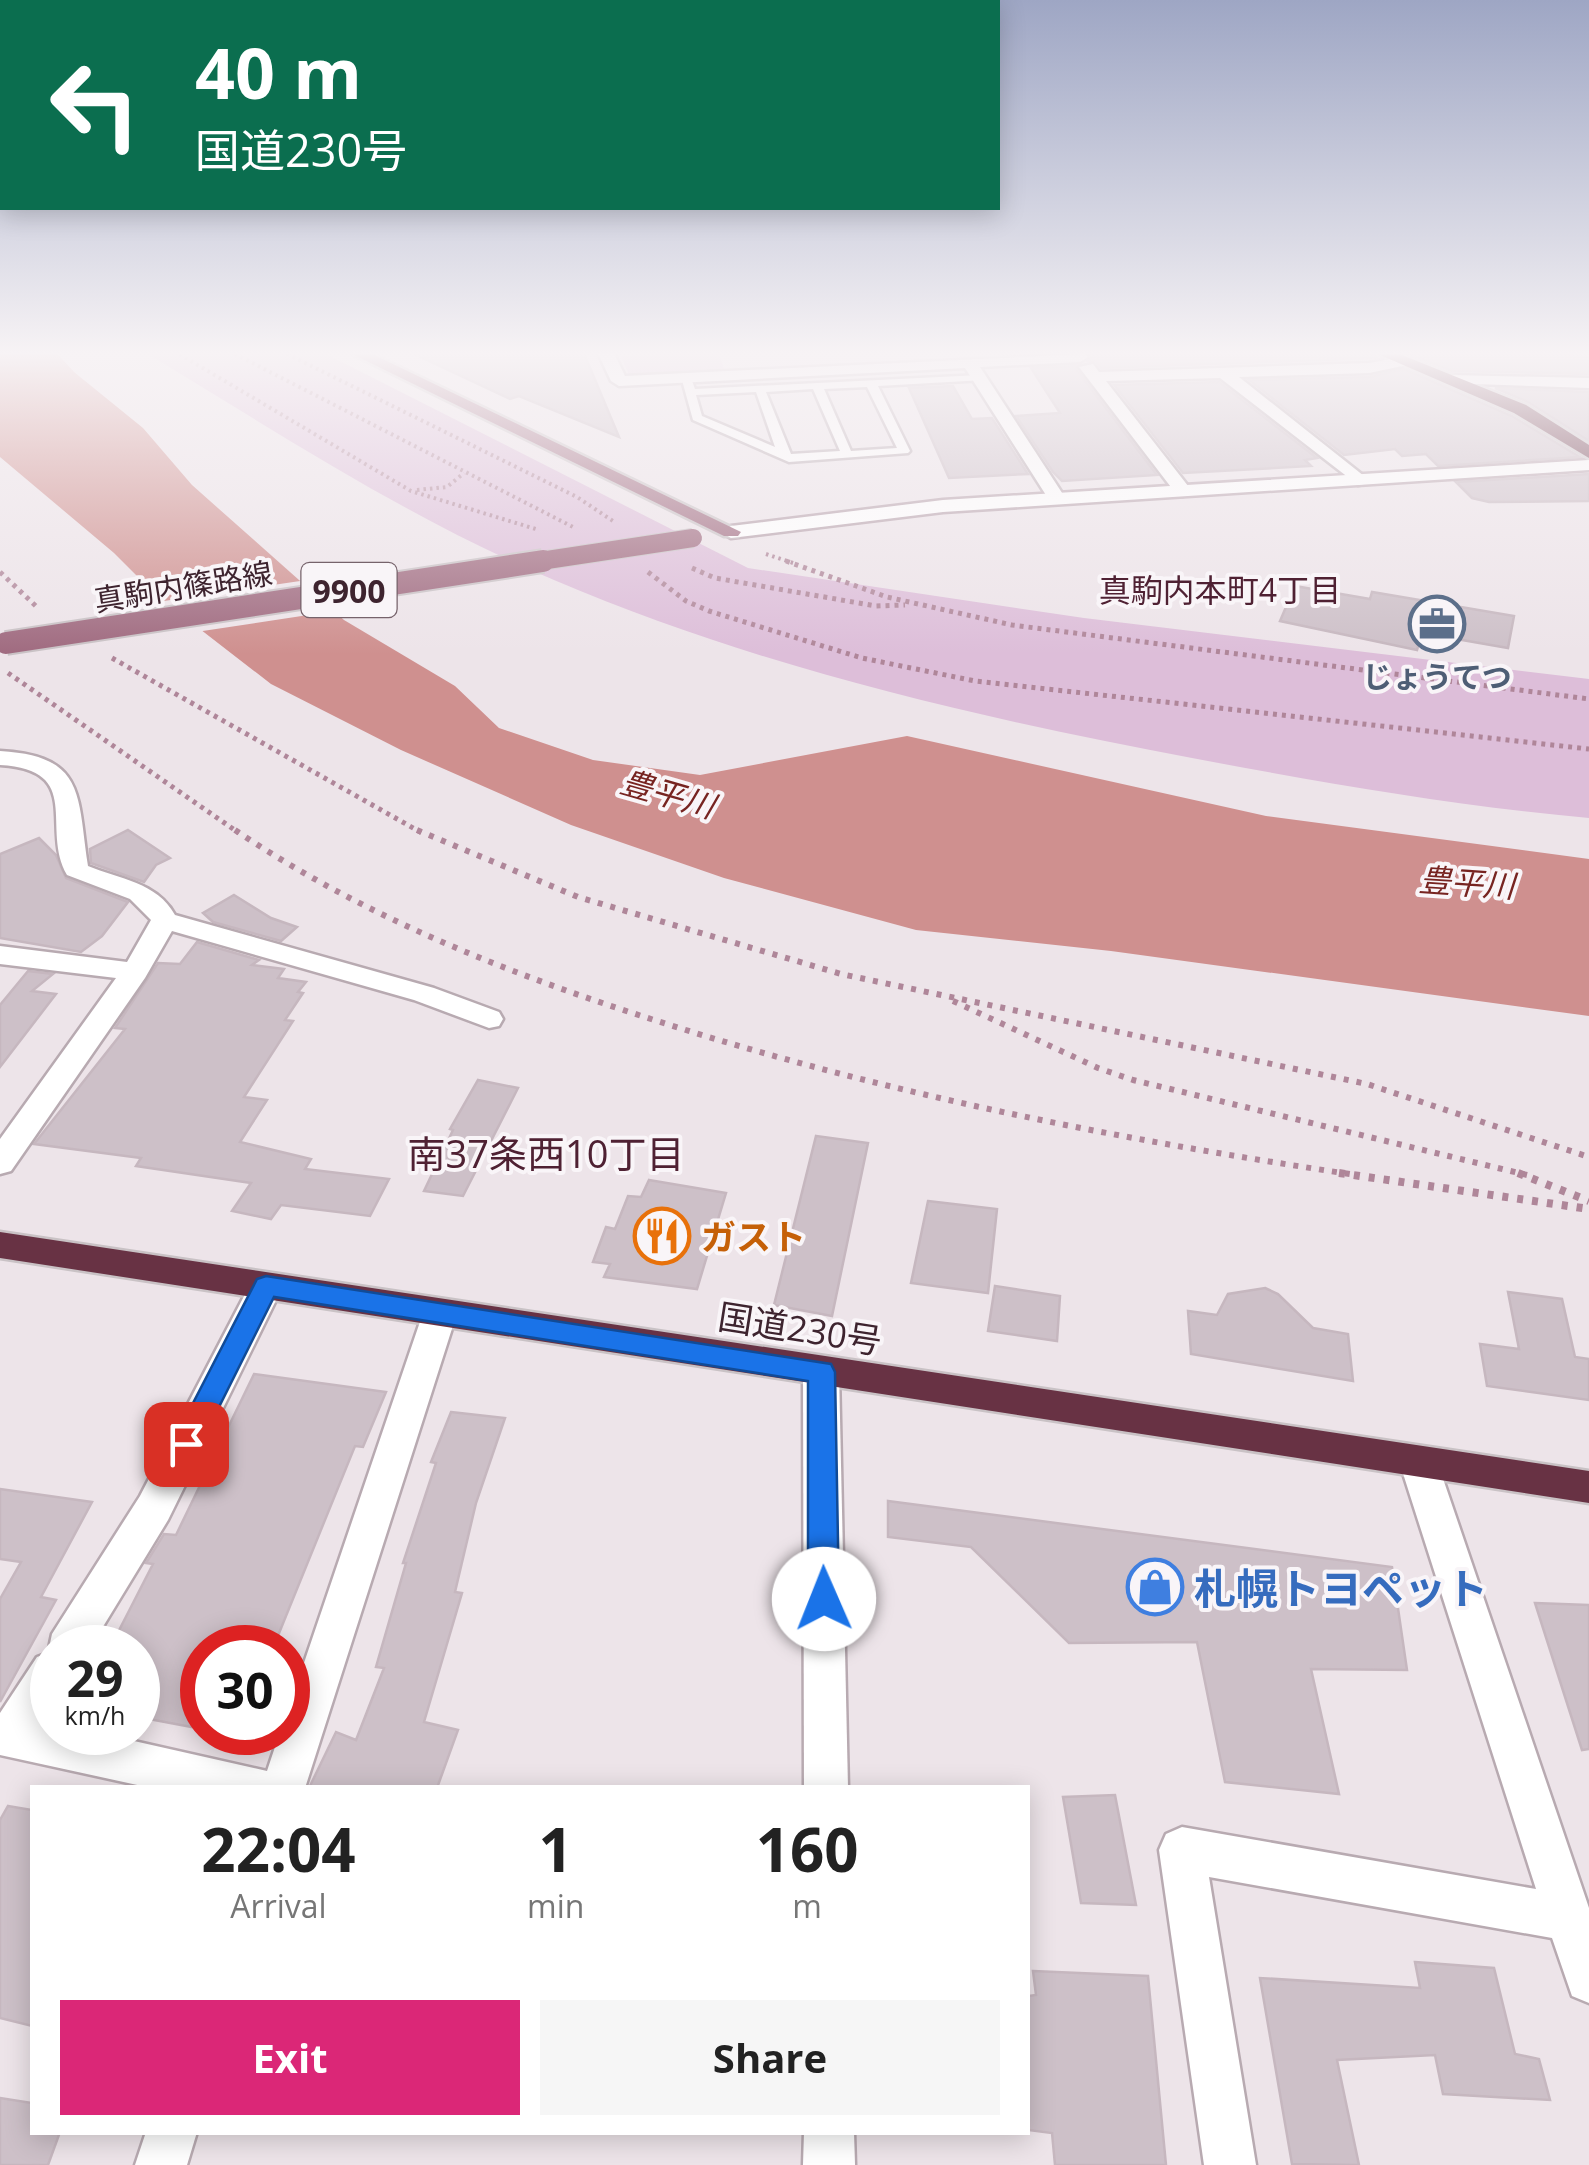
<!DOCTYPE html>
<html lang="en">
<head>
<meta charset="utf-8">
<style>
  :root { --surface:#fff; --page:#f6f6f6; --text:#222; --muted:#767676; --accent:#db2777 }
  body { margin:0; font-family:"Open Sans","Noto Sans JP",sans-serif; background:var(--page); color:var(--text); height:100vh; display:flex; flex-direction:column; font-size:38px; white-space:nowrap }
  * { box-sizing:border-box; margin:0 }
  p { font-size:32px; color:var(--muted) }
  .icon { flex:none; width:55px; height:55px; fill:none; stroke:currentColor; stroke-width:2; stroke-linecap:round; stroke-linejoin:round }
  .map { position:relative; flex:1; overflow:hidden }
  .panel { position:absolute; left:30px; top:1785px; width:1000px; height:350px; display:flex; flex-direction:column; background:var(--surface); border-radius:0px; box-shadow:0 5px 25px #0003 }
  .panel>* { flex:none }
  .hud { position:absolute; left:0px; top:0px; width:1000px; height:210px; box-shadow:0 5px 25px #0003; background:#0b6e4f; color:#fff; overflow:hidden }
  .speed { position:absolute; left:30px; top:1625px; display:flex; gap:20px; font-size:50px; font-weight:700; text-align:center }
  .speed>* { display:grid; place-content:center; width:130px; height:130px; border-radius:50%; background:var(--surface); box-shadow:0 5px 25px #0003; line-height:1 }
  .speed small { font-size:25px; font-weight:400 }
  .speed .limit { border:15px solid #d22; background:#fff; color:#111 }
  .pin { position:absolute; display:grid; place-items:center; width:85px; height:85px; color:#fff; margin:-42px; border-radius:20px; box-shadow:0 5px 15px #0006 }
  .me { position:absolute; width:110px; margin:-55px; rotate:359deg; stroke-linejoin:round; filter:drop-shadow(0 0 8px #0008) }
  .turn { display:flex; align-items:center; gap:35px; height:210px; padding:0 30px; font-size:45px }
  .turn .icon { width:130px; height:130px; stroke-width:2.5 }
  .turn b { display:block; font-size:70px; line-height:85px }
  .eta { display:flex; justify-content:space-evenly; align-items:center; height:170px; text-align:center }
  .eta b { font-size:60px; font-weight:700; line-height:70px }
  .action { display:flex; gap:20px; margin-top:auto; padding:20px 30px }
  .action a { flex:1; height:115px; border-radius:0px; background:var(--accent); color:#fff; font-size:40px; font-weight:700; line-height:115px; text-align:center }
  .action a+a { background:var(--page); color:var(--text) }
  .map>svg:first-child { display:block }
</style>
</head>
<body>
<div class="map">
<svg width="1589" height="2165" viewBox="0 0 1589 2165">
  <rect width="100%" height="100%" fill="#ede4e9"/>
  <g fill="#ddbed9">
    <path d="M143,351h177l428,217 336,50 505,61v139c-133,-12 -265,-35 -397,-60 -218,-41 -434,-91 -638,-178 -145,-61 -277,-148 -411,-229z"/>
    <polygon points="718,351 724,369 717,371 629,375 621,356"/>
  </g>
  <polygon fill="#cf908f" points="0,351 55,351 74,372 143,428 192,485 344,620 455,686 499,728 593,760 700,775 907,736 1266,816 1589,859 1589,1016 1111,951 916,930 724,878 571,825 401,750 271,684 156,595 114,553 0,457"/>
  <polygon fill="#ede4e9" points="307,580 341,610 196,632 157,602"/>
  <g fill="#cdc0c8" stroke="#c6b7bf" stroke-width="2.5">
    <polygon points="408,351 583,351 619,437 519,396 510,399"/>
    <polygon points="1086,351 1368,351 1377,358 1101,368 1096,362 1088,361 1092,357"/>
    <polygon points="1401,351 1566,351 1567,355 1589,357 1589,374 1452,371"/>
    <polygon points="1076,366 1076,369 1157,475 1062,481 1053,472 1016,416 1060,413 1031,368"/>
    <polygon points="1404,369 1512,416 1580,457 1438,466 1426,454 1402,456 1395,449 1344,455 1249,380 1369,377"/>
    <polygon points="1219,382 1317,458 1305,460 1311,466 1183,473 1114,385"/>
    <polygon points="953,386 972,419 992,418 1028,474 949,478 909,388"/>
    <polygon points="1495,388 1589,392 1589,441 1528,402"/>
    <polygon points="1589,474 1589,501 1489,502 1472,498 1456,482"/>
    <polygon points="1295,586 1370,599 1372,592 1514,616 1508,648 1422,633 1417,650 1280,621"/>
    <polygon points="128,830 170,858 156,865 144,882 91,863 90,849"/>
    <polygon points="39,838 56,855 66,878 128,902 102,936 81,952 0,938 0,854"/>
    <polygon points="234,895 271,918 297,927 281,941 213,922 203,913"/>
    <polygon points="197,942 259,960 252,965 284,969 278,978 306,982 298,992 303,993 285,1020 293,1021 244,1097 267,1100 240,1142 311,1159 305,1169 389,1179 370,1216 281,1205 271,1219 232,1211 251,1183 136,1166 141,1158 34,1144 125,1029 115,1028 158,963 180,964"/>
    <polygon points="28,971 53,974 32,991 56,994 0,1067 0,1005"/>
    <polygon points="478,1080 518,1088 463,1196 424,1191 453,1130 450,1129"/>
    <polygon points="816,1136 868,1143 832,1316 774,1305"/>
    <polygon points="649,1180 726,1193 697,1289 604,1277 610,1264 593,1262 606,1227 615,1229 628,1196 641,1197"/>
    <polygon points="928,1201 997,1209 988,1293 911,1283"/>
    <polygon points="995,1286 1060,1296 1057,1341 988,1331"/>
    <polygon points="1265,1288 1278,1294 1313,1328 1348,1334 1353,1381 1191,1354 1188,1311 1217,1315 1228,1294"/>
    <polygon points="1508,1292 1562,1299 1575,1357 1589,1359 1589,1400 1487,1386 1480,1344 1519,1349"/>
    <polygon points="254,1374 386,1392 363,1447 355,1446 273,1648 202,1648 202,1729 138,1717 138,1648 110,1648 153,1564 146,1563 164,1534 176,1535"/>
    <polygon points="451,1412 505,1418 476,1503 455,1592 462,1593 424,1722 458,1730 437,1788 309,1788 336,1732 356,1740 384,1668 376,1667 406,1563 403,1563 436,1463 431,1462"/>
    <polygon points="0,1489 92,1502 41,1597 56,1600 0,1702 0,1599 21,1562 0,1559"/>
    <polygon points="888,1501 1392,1567 1407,1670 1311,1669 1339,1794 1225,1782 1197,1642 1069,1643 971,1547 888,1537"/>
    <polygon points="1535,1603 1589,1605 1589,1749 1582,1750"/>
    <polygon points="1115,1795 1136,1905 1081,1903 1063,1797"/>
    <polygon points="8,1806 32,1810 32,2026 0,2018 0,1820"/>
    <polygon points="1415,1962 1494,1968 1515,2054 1539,2059 1550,2100 1443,2094 1435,2055 1337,2060 1359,2165 1292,2164 1260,1978 1420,1988"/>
    <polygon points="1033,1971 1148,1976 1166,2165 1055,2165 1052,2133 1028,2130 1028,1996 1036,1995"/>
    <polygon points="0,2098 32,2103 32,2132 60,2132 48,2165 0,2165"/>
  </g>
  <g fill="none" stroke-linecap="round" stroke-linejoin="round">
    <g stroke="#b8aab1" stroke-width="5">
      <path id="lane" d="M980,375l5,3 -1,2 -106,6 32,65 -2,2 -119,9 -96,-42 -11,-40 9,-2 4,11zM867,387l30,61 -46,3 -27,-62zM813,389l27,62 -49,3 -25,-62zM756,392l19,55 -73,-31 -6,-21z"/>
    </g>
    <g stroke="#b8aab1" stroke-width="5">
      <g id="street">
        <polygon points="597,351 613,351 625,376 1085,354 1088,357 1080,362 980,367 1066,499 1063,503 1051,503 965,368 619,386 611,381"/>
        <polygon points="1406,356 1414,361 1412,364 1369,373 1239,377 1364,476 1364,484 1358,485 1220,378 1106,381 1192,491 1183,496 1177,495 1079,367 1093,364 1099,372 1369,363"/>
        <polygon points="1451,375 1589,378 1589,388 1445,383 1445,377"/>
        <path d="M0,751c86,5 77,44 88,115 31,13 69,16 87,49l259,73 65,24 4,7 -4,7 -10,2 -75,-28 -242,-69 -27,47 -134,193 -11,3v-35l116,-161 -116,-14v-18l127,16 24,-42 -21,-21 -63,-24c-27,-47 18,-105 -67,-110z"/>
        <polygon points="266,1273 278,1277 283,1286 168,1520 90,1648 52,1648 52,1709 44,1722 52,1724 52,1732 94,1732 267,1771 280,1732 288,1732 288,1710 423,1313 428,1303 440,1299 452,1303 457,1313 305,1788 151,1788 0,1755 0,1713 37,1657 48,1653 52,1634 140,1496 254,1277"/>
        <polygon points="821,1357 834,1362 839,1372 848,1788 804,1788 803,1372 808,1362"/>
        <polygon points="1419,1448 1432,1453 1438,1464 1589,1908 1589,2003 1572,1996 1552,1938 1209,1877 1256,2165 1204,2165 1159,1850 1166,1834 1182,1827 1536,1889 1400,1464 1406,1453"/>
        <polygon points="146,2132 197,2132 187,2165 135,2165"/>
        <polygon points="804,2132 854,2132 855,2165 803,2165"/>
      </g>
    </g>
    <g stroke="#b8a3ad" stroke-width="5">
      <polygon id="secondary" points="1589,460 1589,470 943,512 731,538 721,532 731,526 943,500"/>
    </g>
    <g stroke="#c9c2c5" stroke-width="5">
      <polygon id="primary" points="346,351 366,351 741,532 738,536 724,536"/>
    </g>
    <g stroke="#c9c2c5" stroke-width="5">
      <g id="highway">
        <polygon points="1371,351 1392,351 1526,405 1589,445 1589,458 1514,413"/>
        <polygon points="0,1232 1589,1471 1589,1503 0,1258"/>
      </g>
    </g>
    <g stroke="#af8699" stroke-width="4" stroke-dasharray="2.5 4" stroke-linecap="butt">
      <polyline points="174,351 411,491 539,530"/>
      <polyline points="229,351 575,528"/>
      <polyline points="281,351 577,497 613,521"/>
      <polyline points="417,490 447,487 464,473"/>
      <polyline points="766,554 793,563"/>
    </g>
    <g stroke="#af8699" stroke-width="5" stroke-dasharray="4 5" stroke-linecap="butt">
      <polyline points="786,561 887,597 1012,625 1589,699"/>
      <polyline points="692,568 715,578 876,606 905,605"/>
      <polyline points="0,572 39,609"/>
      <polyline points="648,572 686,601 709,611 862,658 975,681 1589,749"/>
      <polyline points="112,658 422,833"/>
      <polyline points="8,673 239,833"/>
    </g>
    <g stroke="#af8699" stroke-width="6" stroke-dasharray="5 8" stroke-linecap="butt">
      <path d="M235,830c129,87 272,143 419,190 231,74 462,119 702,155"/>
      <polyline points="417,830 578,897 841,974 1367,1084 1589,1157"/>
      <polyline points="953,1001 1098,1068 1133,1080 1527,1175"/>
    </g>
    <g stroke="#af8699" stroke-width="8" stroke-dasharray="6 9" stroke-linecap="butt">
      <polyline points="1339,1173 1589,1209"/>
      <polyline points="1518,1173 1589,1201"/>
    </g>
    <use href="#lane" fill="#fff" fill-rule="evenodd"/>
    <use href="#street" fill="#fff" fill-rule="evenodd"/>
    <use href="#secondary" fill="#fff" fill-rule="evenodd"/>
    <use href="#primary" fill="#a06b80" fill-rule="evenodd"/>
    <use href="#highway" fill="#683244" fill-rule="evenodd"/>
    <g stroke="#c9c2c5" stroke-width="20" stroke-linecap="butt">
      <polyline id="primary-bridge-far1" points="527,563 693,538"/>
    </g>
    <g stroke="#c9c2c5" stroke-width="26" stroke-linecap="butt">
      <polyline id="primary-bridge" points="6,643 543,561"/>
    </g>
    <use href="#primary-bridge-far1" stroke="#a06b80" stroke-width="18"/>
    <use href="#primary-bridge" stroke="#a06b80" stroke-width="22"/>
  </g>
  <linearGradient id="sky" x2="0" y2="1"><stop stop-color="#9ea6c4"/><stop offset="0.54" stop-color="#f7f3f5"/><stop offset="1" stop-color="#f7f3f5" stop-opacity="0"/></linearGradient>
  <rect width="1589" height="654" fill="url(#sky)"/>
  <polygon fill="#1a73e8" stroke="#114b97" stroke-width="2.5" points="266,1276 831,1364 835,1372 839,1599 834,1609 824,1613 813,1609 808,1599 808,1381 274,1297 196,1453 186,1456 176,1453 172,1444 176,1436 257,1279"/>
  <defs>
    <g id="office-ring" transform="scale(2.875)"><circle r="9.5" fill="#f9f5f8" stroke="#5c6f8a" stroke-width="1.5"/><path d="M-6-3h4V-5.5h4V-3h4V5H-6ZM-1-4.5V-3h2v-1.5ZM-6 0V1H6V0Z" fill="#5c6f8a"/></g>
    <g id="restaurant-ring" transform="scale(2.875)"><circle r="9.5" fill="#f9f5f8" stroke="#e8710a" stroke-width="1.5"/><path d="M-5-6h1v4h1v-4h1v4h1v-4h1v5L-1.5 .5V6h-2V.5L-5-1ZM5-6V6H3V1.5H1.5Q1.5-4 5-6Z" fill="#e8710a"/></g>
    <g id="shop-ring" transform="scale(2.875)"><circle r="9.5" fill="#f9f5f8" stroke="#3f7fe0" stroke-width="1.5"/><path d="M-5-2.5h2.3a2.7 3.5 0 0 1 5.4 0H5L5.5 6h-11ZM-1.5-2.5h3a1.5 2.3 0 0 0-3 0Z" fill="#3f7fe0"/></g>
  </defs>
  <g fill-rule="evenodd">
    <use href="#office-ring" x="1437" y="624"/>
    <use href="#restaurant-ring" x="662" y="1236"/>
    <use href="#shop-ring" x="1155" y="1587"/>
  </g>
  <g text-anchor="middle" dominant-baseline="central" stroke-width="8" stroke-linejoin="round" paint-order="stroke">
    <g font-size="30" fill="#3e242f" stroke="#f9f5f8">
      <text transform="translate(183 586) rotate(-9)">真駒内篠路線</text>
    </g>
    <g font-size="30" font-weight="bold" fill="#4e5e75" stroke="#f9f5f8">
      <text x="1437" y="676">じょうてつ</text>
    </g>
    <g font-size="32" fill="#4f2133" stroke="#f9f5f8">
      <text x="1220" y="589">真駒内本町4丁目</text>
    </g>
    <rect fill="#f9f5f8" stroke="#76636b" stroke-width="2.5" x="301.5" y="563" width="95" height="54" rx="8"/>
    <g font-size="32" font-weight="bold" fill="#3e242f">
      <text x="349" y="590">9900</text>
    </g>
    <g font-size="32" font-style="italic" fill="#772421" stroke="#f9f5f8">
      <text transform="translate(668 793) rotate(16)">豊平川</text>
      <text transform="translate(1467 882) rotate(4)">豊平川</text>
    </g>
    <g font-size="35" font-weight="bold" fill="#c56008" stroke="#f9f5f8" text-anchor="start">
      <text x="701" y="1236">ガスト</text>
    </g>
    <g font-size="35" fill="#3e242f" stroke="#f9f5f8">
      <text transform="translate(800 1328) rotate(9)">国道230号</text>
    </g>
    <g font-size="38" fill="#4f2133" stroke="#f9f5f8">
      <text x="546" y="1153">南37条西10丁目</text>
    </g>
    <g font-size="42" font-weight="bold" fill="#366cbe" stroke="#f9f5f8" text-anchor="start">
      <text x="1194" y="1587">札幌トヨペット</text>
    </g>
  </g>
</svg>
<div class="speed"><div>29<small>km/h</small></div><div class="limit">30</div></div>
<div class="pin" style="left:186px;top:1444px;background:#d93025"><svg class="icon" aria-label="arrive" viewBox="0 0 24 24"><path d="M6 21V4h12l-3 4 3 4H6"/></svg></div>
<svg class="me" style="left:824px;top:1599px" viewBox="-20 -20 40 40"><circle r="19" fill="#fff"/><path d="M0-13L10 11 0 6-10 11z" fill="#1a73e8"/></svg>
<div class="hud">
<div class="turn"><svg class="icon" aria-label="left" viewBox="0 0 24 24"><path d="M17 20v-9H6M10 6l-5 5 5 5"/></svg><div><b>40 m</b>国道230号</div></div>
</div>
<section class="panel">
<div class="eta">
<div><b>22:04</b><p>Arrival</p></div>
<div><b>1</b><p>min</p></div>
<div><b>160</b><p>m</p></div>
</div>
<div class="action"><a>Exit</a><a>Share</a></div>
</section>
</div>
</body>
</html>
